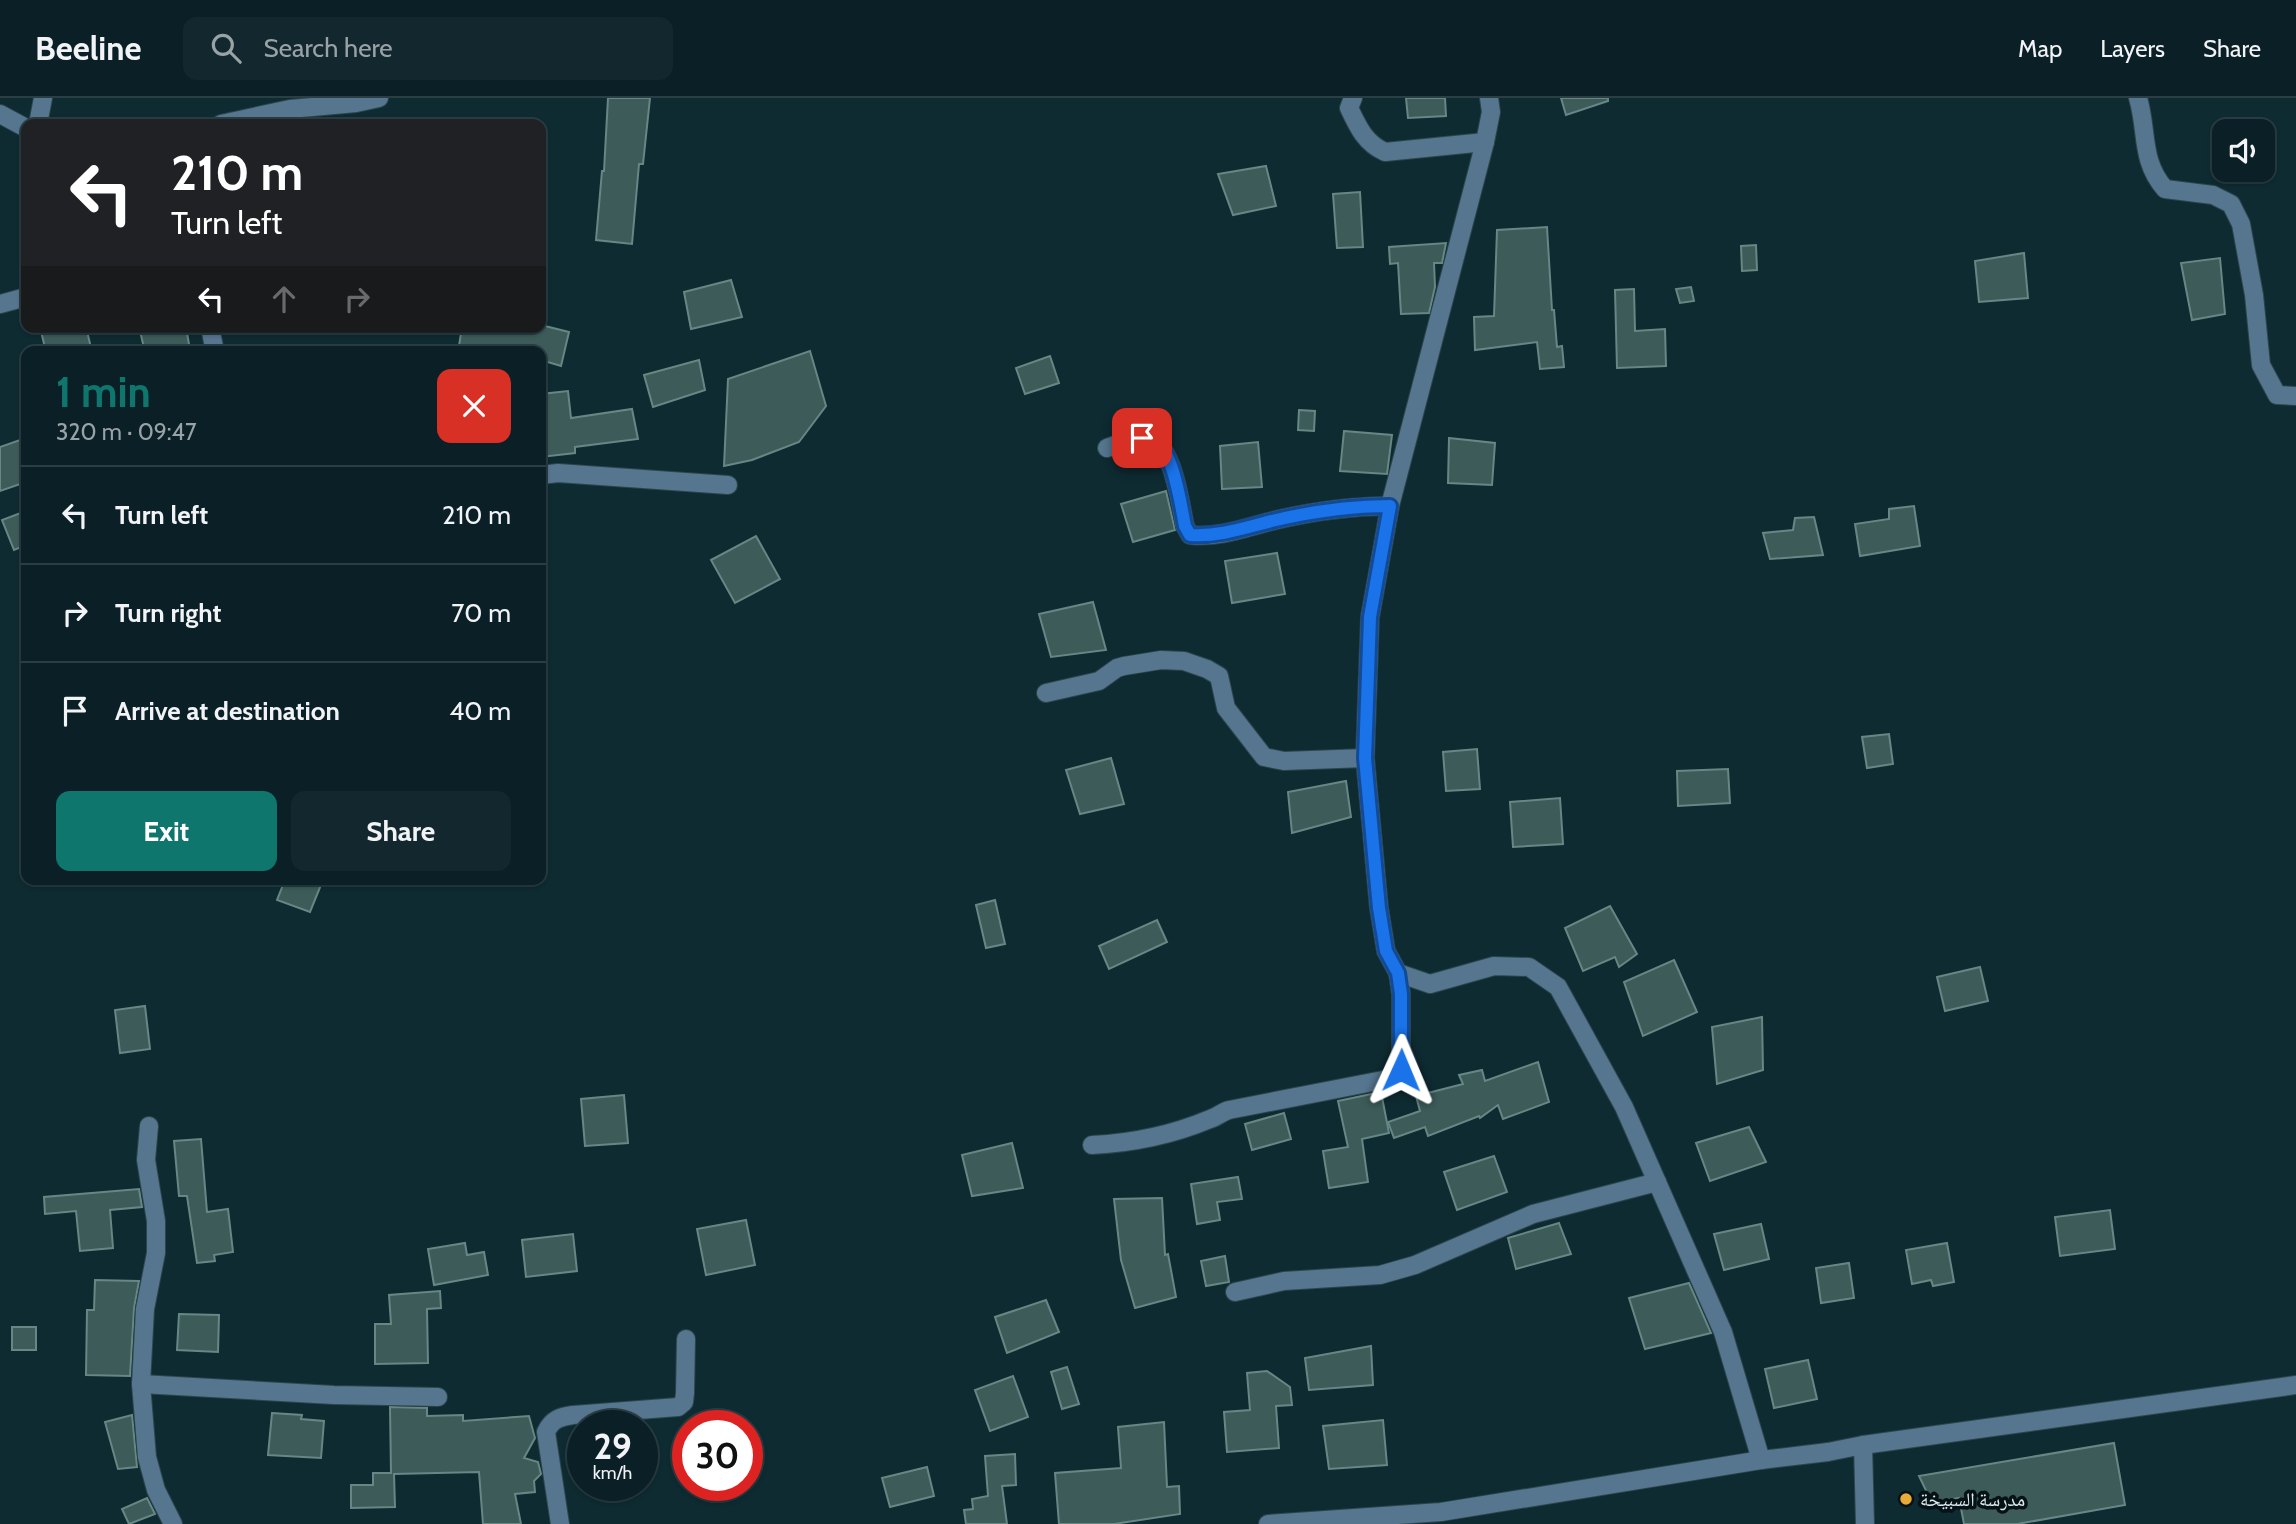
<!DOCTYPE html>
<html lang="en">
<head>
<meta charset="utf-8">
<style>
  :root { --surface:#0a2026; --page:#13282e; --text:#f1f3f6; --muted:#99a3a7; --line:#2a3e43; --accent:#0f766e }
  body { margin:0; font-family:Cabin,"Noto Naskh Arabic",sans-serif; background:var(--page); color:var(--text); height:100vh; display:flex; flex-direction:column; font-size:26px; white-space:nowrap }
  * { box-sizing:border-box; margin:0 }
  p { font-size:23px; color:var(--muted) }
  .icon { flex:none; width:38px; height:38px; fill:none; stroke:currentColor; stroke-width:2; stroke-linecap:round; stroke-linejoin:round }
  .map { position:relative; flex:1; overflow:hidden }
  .side { position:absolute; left:21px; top:248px; width:525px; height:539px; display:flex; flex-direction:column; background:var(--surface); border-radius:14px; box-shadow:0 2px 5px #0004,0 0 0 2px var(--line) }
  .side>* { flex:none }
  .guide { position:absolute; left:21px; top:21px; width:525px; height:214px; border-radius:14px; box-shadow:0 2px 5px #0004,0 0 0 2px var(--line); background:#202124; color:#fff; overflow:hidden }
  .buttons { position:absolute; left:2212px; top:21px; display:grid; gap:14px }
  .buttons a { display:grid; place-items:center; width:63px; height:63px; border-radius:14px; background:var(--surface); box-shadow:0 2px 5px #0004,0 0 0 2px var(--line); font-size:35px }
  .speed { position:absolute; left:567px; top:1312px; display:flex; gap:14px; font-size:35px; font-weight:700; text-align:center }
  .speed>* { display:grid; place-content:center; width:91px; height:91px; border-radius:50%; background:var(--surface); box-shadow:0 2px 5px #0004,0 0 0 2px var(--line); line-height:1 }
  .speed small { font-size:18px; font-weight:400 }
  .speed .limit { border:10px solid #d22; background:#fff; color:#111 }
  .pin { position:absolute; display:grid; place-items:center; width:60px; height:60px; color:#fff; margin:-30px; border-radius:14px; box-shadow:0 4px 10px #0006 }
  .me { position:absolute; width:77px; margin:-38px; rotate:1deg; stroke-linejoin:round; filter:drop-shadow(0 0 5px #0008) }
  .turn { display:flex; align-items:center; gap:24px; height:147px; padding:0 35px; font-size:32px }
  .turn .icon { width:91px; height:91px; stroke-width:2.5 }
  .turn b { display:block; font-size:49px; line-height:60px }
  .lanes { display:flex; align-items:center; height:66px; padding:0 35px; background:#0003; justify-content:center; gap:35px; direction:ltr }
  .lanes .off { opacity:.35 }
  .round { display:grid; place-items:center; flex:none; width:74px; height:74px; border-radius:14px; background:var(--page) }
  .summary { display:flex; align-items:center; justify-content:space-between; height:119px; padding:0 35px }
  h1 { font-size:42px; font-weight:800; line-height:52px; color:var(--accent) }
  .primary-button { display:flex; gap:14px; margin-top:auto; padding:14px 35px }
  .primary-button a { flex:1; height:80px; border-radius:14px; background:var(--accent); color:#fff; font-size:28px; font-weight:800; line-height:80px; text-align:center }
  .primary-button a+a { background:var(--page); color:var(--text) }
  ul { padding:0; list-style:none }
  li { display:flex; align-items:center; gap:21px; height:98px; padding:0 35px; border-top:2px solid var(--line) }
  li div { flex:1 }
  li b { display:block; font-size:26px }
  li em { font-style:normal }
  header { display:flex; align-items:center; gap:42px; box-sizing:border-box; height:98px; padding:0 35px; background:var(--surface); border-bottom:2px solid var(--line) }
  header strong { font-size:33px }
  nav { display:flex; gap:38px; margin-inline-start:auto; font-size:24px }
  .search { width:490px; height:63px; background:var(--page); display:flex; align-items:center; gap:18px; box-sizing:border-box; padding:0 24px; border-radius:14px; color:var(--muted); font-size:26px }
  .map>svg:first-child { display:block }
</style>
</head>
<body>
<header>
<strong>Beeline</strong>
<div class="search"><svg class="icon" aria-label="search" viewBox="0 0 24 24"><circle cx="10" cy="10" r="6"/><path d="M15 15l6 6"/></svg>Search here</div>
<nav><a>Map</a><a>Layers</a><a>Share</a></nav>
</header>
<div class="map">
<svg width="2296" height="1426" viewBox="0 0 2296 1426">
  <rect width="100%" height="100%" fill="#0e2b32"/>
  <g fill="#3c5b59" stroke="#668784" stroke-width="2">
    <polygon points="608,0 650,0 643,66 639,66 632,146 596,142 602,73 604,73"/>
    <polygon points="1406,0 1445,0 1446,18 1408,20"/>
    <polygon points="1561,0 1608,0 1608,3 1566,17"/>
    <polygon points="1266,68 1276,108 1233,117 1218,76"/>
    <polygon points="1360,94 1363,149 1337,150 1333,96"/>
    <polygon points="1547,129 1552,212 1554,212 1557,249 1562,248 1564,269 1540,271 1537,244 1475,252 1474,219 1494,218 1497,132"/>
    <polygon points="1446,145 1442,165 1434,165 1435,189 1429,215 1401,216 1398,165 1390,166 1389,149"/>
    <polygon points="1756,147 1757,172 1742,173 1741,148"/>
    <polygon points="2024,155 2028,200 1979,204 1975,163"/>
    <polygon points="2220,160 2225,216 2192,222 2181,165"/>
    <polygon points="731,182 742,219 691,231 684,194"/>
    <polygon points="1691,189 1694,203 1680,205 1676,191"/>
    <polygon points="1634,191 1635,233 1665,231 1666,268 1617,270 1615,192"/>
    <polygon points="541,227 569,234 561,268 541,262 541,254 458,254 462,229 541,229"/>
    <polygon points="40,229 86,229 92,254 46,254"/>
    <polygon points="139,229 186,229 190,252 145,254"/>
    <polygon points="810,253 826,308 799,344 752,362 724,368 728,281"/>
    <polygon points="1050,258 1059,285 1025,296 1016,270"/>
    <polygon points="699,262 705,292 653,309 644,277"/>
    <polygon points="568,293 571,320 632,311 638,341 575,349 575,355 541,359 541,296"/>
    <polygon points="1299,312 1315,313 1314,333 1298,332"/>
    <polygon points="1344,333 1392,337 1387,376 1340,373"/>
    <polygon points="1449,340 1495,345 1492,387 1448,385"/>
    <polygon points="20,342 26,362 26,384 0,393 0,349"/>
    <polygon points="1258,344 1262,389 1222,391 1220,348"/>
    <polygon points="1166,393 1175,432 1133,444 1121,406"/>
    <polygon points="1914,408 1920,448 1860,458 1855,426 1889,421 1889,411"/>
    <polygon points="26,413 26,447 14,452 2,422"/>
    <polygon points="1814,419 1823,457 1770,461 1763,435 1793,432 1795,420"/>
    <polygon points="756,438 780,481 735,505 711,462"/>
    <polygon points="1277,455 1285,496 1232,505 1225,463"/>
    <polygon points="1093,504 1106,552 1051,559 1039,516"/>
    <polygon points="1889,636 1893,666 1867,670 1862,639"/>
    <polygon points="1477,651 1480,691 1446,693 1443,654"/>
    <polygon points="1111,660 1124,706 1080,716 1066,672"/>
    <polygon points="1728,671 1730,705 1678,708 1677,673"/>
    <polygon points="1346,683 1351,719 1292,735 1288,694"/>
    <polygon points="1560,700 1563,746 1513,749 1510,704"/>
    <polygon points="285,782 323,782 310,814 277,802"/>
    <polygon points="995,802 1005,846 986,850 976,807"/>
    <polygon points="1610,808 1637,856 1619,869 1615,859 1583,873 1565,830"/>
    <polygon points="1157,822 1167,844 1109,871 1099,848"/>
    <polygon points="1674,862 1697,914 1643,938 1624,884"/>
    <polygon points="1980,869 1988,903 1945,913 1937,879"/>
    <polygon points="145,908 150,951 120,955 115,912"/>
    <polygon points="1762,919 1763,972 1717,986 1712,929"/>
    <polygon points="1538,964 1549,1004 1503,1021 1498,1007 1480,1020 1479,1018 1428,1038 1425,1029 1394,1040 1388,1024 1420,1013 1416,998 1463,986 1459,977 1482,972 1485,983"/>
    <polygon points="1381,994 1389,1035 1362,1041 1368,1084 1329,1090 1323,1053 1348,1049 1338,1003"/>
    <polygon points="624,997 628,1045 585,1048 581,1001"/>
    <polygon points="1284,1015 1291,1041 1252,1052 1245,1026"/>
    <polygon points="1749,1029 1766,1064 1710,1083 1696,1045"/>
    <polygon points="201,1041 207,1114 228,1111 233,1154 214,1157 215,1163 197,1165 187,1098 179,1098 174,1043"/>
    <polygon points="1012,1045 1023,1090 972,1098 962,1057"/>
    <polygon points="1494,1058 1507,1094 1457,1112 1444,1074"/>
    <polygon points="1238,1079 1242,1101 1217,1104 1220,1122 1197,1126 1191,1086"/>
    <polygon points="139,1091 142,1109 110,1112 113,1150 80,1153 76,1113 45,1116 44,1099"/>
    <polygon points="1162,1100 1165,1157 1168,1156 1176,1199 1135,1210 1121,1162 1114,1101"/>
    <polygon points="2110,1112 2115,1151 2060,1158 2055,1119"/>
    <polygon points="746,1122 755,1167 706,1177 697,1131"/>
    <polygon points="1559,1125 1571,1156 1516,1171 1508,1140"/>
    <polygon points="1761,1126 1769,1161 1724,1172 1714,1136"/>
    <polygon points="573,1136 577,1173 526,1179 522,1142"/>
    <polygon points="465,1145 467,1157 484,1154 488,1177 434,1187 428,1151"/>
    <polygon points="1947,1145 1954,1184 1933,1188 1931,1182 1912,1186 1906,1152"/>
    <polygon points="1225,1158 1229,1184 1206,1188 1201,1163"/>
    <polygon points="1849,1165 1854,1200 1821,1205 1816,1170"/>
    <polygon points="95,1182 139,1183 134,1210 130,1278 86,1277 87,1212 94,1212"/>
    <polygon points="1689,1185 1711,1235 1645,1251 1629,1200"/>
    <polygon points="440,1193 441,1210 427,1211 428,1265 375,1266 375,1226 391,1226 389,1197"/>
    <polygon points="1046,1202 1059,1234 1007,1255 995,1219"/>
    <polygon points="179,1216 219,1217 218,1254 177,1252"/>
    <rect x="12" y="1229" width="24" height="23"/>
    <polygon points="1371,1248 1373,1287 1309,1292 1305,1260"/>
    <polygon points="1808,1262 1817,1301 1774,1310 1765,1271"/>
    <polygon points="1067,1269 1079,1306 1062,1311 1051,1274"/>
    <polygon points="1267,1273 1290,1289 1292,1307 1276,1308 1279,1350 1227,1354 1224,1314 1250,1312 1247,1275"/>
    <polygon points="1013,1278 1028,1319 990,1333 975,1292"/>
    <polygon points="390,1309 427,1310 427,1318 463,1317 463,1323 529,1318 535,1340 524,1360 538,1364 541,1376 534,1383 535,1394 515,1396 521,1426 483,1426 479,1374 394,1376 395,1409 351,1410 351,1387 373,1387 373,1375 391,1375"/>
    <polygon points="272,1315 302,1317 301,1321 324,1323 321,1360 268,1357"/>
    <polygon points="132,1317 137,1369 118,1371 105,1324"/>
    <polygon points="1383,1322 1387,1367 1329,1371 1323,1328"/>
    <polygon points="1164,1324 1167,1389 1179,1388 1180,1416 1114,1426 1059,1426 1055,1375 1121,1370 1118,1329"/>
    <polygon points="2114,1345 2125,1407 2017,1426 1964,1426 1959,1400 1932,1405 1919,1378"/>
    <polygon points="1015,1356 1016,1387 1002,1388 1007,1426 966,1426 964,1412 973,1411 972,1401 988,1398 985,1358"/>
    <polygon points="927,1369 934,1398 890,1409 882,1380"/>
    <polygon points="147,1400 155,1416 129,1426 122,1411"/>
  </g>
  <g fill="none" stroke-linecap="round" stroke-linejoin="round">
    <g stroke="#2b464d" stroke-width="20">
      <g id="minor">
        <path d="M1353,0l-4,10c9,19 16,35 36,44l100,-10"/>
        <path d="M2138,0c10,34 2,62 27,91l48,6 18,9 10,20 13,71 7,70 16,30 19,1"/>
        <polyline points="0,16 26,30"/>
        <polyline points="38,26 43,0"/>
        <polyline points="221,26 290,11 356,5 379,0"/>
        <polyline points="0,206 26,199"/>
        <polyline points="210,229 215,254"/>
        <path d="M1107,350c11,-4 25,-10 37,-10 29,0 36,66 41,88l5,9c30,3 57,-8 86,-15 39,-9 75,-14 114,-14"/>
        <polyline points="541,377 558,375 728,387"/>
        <polyline points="1046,595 1099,583 1117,570 1124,568 1161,562 1184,563 1207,571 1219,578 1226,610 1264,659 1284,663 1365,660"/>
        <polyline points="1398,875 1430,886 1494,868 1529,869 1558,889 1624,1009 1723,1234 1761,1362"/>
        <polyline points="149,1028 146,1062 156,1123 156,1155 145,1211 141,1286 147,1359 156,1392 173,1426"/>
        <path d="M1092,1047c41,-2 80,-10 118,-26 7,-2 12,-7 19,-9l154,-30 12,-3 6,-7v-76l-3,-21 -12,-22 -7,-43 -14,-150 5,-141 20,-111 95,-364 6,-30 -2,-14"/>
        <polyline points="1235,1194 1284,1183 1380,1177 1415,1167 1533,1116 1657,1084"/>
        <polyline points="141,1286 334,1297 438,1299"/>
        <polyline points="1863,1347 1865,1426"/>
        <path d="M560,1426l-14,-92c6,-13 14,-15 27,-17l105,-8 6,-5 1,-9 1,-54"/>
        <polyline points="1268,1426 1441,1414 1761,1362 1828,1354 1863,1347 2296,1287"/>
      </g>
    </g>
    <use href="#minor" stroke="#56758f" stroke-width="18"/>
  </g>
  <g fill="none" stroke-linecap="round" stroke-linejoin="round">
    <g stroke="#114b97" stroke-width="18">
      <path id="route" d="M1142,340c4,0 8,0 11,1 20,9 28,67 32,87l5,9c30,2 57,-8 86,-15 39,-9 75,-14 114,-14l-20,111 -5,141 14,150 7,43 12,22 3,21v76"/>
    </g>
    <use href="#route" stroke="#1a73e8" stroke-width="12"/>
  </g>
  <circle fill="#e9ab38" stroke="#061215" stroke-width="2.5" cx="1906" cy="1401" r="7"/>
  <g text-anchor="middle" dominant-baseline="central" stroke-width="7" stroke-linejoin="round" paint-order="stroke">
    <g font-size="19" fill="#dbecf1" stroke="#061215" text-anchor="start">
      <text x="1920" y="1401">مدرسة السبيخة</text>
    </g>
  </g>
</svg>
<div class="buttons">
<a><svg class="icon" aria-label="sound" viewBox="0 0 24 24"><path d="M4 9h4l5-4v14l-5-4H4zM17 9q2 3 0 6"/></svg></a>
</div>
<div class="speed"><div>29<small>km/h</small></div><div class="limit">30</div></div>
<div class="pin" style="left:1142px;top:340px;background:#d93025"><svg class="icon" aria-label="arrive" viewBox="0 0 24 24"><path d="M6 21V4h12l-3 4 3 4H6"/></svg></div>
<svg class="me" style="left:1401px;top:972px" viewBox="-20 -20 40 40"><path d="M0-17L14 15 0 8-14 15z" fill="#1a73e8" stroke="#fff" stroke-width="4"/></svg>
<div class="guide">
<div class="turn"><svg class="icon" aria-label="left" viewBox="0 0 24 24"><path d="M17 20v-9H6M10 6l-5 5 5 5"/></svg><div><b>210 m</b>Turn left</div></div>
<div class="lanes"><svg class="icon" aria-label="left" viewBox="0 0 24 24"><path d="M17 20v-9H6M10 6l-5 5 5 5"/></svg><svg class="icon off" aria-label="ahead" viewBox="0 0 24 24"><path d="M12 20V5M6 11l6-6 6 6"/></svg><svg class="icon off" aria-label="right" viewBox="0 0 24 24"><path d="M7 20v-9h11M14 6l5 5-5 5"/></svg></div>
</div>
<section class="side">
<div class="summary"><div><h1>1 min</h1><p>320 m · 09:47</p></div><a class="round" style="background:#d93025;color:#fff"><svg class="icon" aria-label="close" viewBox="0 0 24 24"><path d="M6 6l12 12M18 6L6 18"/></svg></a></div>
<ul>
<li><svg class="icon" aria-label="left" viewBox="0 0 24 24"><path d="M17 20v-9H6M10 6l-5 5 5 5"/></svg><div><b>Turn left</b></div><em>210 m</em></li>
<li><svg class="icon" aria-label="right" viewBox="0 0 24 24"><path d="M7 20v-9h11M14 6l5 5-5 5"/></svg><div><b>Turn right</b></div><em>70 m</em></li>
<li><svg class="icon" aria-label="arrive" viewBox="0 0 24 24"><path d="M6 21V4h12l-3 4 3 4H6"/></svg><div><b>Arrive at destination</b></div><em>40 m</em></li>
</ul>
<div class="primary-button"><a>Exit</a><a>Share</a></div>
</section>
</div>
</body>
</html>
